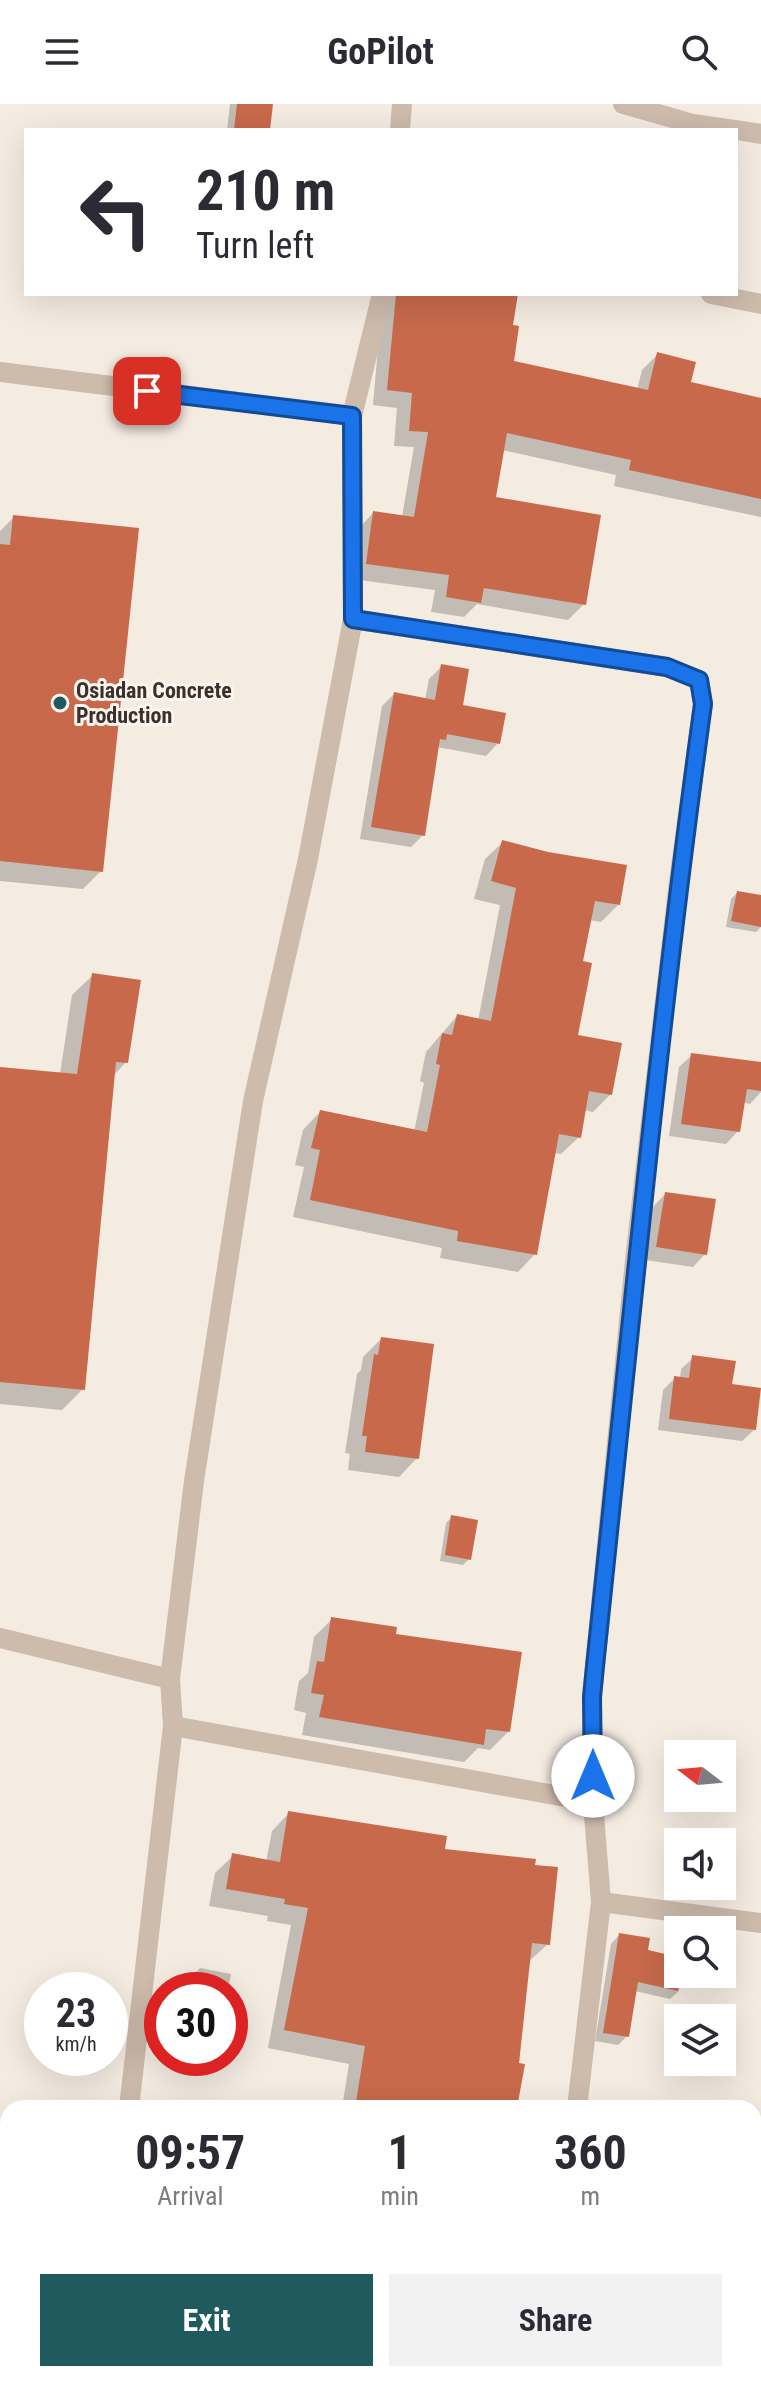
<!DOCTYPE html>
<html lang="en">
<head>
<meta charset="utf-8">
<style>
  :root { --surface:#fff; --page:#f2f2f3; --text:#2b2b33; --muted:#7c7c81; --accent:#1f5a5e }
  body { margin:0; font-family:"Roboto Condensed",sans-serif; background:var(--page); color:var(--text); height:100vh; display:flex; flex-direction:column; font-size:30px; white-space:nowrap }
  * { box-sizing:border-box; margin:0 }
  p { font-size:26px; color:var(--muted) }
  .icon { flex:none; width:44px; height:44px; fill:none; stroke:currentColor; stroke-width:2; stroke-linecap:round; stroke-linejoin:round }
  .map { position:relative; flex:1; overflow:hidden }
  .drawer { position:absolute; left:0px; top:1996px; width:762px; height:282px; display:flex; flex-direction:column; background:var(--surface); border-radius:24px 24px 0 0; box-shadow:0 8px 32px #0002 }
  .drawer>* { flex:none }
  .hud { position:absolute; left:24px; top:24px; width:714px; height:168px; border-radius:0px; box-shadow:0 8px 32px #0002; background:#fff; color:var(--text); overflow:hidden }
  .needle { width:52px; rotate:286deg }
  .controls { position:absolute; left:664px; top:1636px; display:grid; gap:16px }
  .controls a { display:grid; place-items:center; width:72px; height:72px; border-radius:0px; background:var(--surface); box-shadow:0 8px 32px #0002; font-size:40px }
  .speed { position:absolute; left:24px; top:1868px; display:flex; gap:16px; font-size:40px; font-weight:700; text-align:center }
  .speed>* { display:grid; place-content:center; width:104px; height:104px; border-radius:50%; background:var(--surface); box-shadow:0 8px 32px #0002; line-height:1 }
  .speed small { font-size:20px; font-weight:400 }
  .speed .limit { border:12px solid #d22; background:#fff; color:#111 }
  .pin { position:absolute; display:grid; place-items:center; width:68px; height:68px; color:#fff; margin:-34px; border-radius:16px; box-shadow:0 4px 12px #0006 }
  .me { position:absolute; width:88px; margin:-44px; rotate:0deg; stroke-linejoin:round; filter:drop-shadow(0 0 6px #0008) }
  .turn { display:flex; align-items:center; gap:28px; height:168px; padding:0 40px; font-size:36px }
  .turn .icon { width:104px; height:104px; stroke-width:2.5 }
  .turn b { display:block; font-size:56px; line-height:68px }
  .eta { display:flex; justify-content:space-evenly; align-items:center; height:136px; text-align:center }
  .eta b { font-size:48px; font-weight:700; line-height:56px }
  .button { display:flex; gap:16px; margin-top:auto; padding:16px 40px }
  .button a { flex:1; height:92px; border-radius:0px; background:var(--accent); color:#fff; font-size:32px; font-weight:700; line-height:92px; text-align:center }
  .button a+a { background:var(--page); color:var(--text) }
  header { display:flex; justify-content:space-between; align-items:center; height:104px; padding:0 40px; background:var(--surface); font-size:36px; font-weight:700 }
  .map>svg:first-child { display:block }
</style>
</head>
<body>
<header><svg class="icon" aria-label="menu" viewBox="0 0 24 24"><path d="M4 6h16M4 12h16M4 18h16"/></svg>GoPilot<svg class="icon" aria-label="search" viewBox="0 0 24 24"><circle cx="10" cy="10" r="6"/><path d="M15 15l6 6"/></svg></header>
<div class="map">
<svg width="761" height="2277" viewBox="0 0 761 2277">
  <rect width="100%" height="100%" fill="#f4ebe1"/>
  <g fill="#0003">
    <polygon points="230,0 271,0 268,26 227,26"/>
    <polygon points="390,190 478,190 511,223 512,259 637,286 642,266 657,251 688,280 761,296 761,413 614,382 616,371 502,346 494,395 584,500 568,516 477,500 464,513 431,508 435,486 351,475 358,425 373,409 402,413 414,343 394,342 397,304 373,301 382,198"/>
    <polygon points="14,413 101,767 83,785 0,777 0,427"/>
    <polygon points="441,563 461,603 498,639 486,652 437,643 423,731 411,743 360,735 382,602 394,590 425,596 429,575"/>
    <polygon points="503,738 618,801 601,818 589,816 581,858 576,932 611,990 593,1008 584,1006 579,1033 561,1050 554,1049 535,1150 518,1168 440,1154 442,1144 293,1113 304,1063 295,1061 303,1026 320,1008 414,1028 424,979 420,977 426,948 457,912 478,917 500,801 474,795 485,755"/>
    <polygon points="737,789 761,793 761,823 756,828 726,823 731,795"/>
    <polygon points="93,871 126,958 113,972 83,1285 62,1306 0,1300 0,964 60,970 72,891"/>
    <polygon points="692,951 761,960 761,988 750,1000 743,998 738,1027 726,1040 669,1032 679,963"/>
    <polygon points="665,1090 705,1150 693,1163 645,1156 653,1103"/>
    <polygon points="381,1235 417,1354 399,1373 348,1366 350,1350 345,1349 357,1270 361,1266 363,1253"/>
    <polygon points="693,1254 730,1282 754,1326 742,1337 658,1326 663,1286 675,1274 680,1275 681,1265"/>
    <polygon points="452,1413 469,1455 463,1461 440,1457 446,1419"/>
    <polygon points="332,1515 508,1628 490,1646 478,1644 464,1658 302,1631 306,1609 294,1606 299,1577 308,1569 314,1533"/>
    <polygon points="289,1709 442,1747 548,1840 528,1858 515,2004 342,2004 349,1960 268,1944 291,1821 267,1817 268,1812 209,1802 215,1769 233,1752 266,1758 272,1727"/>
    <polygon points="619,1831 645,1847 678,1855 678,1870 682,1870 679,1887 670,1895 635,1887 627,1932 618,1941 595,1937 611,1840"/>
    <polygon points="200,1864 231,1870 228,1886 185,1886 187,1877"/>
    <polygon points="761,2033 761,2225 754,2225 757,2083 754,2083 754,2040"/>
    <polygon points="0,2196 6,2197 0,2220"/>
    <polygon points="630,2270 712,2270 705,2277 568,2277 571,2274"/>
  </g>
  <g fill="#c8694b">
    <polygon points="237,0 273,0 270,26 234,26"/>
    <polygon points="396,190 518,190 513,221 519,222 514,257 648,286 657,248 696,258 691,278 761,294 761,395 629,366 631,356 507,329 496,393 601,411 586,501 484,484 481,499 446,493 449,471 366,460 373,407 414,413 428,328 409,327 412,289 387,286"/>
    <polygon points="13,411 139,424 103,768 0,757 0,440 10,441"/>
    <polygon points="441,560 469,565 463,601 506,609 500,640 447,630 446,636 440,635 425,732 371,723 394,588 435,596"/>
    <polygon points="502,736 548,748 627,761 620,801 595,797 583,857 592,859 578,931 622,939 612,991 589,987 581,1034 559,1030 537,1151 457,1137 458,1127 310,1096 320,1046 311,1044 320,1006 427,1028 440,961 436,960 442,929 452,931 457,910 491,917 516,784 491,777"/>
    <polygon points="737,787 761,791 761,823 731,817"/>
    <polygon points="92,869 141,876 128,959 116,958 85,1286 0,1278 0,963 77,970"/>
    <polygon points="691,949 761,958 761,987 747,985 740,1028 681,1020"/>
    <polygon points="665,1088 716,1095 707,1151 656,1143"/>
    <polygon points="381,1233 434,1240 419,1355 365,1348 367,1332 362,1332 374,1250 378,1251"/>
    <polygon points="692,1251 736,1257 732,1280 761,1284 756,1326 669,1315 674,1272 689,1274"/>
    <polygon points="451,1411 478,1416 471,1456 445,1451"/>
    <polygon points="331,1513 397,1523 396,1530 522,1548 510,1628 486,1625 484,1641 319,1613 324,1591 311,1589 317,1557 324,1558"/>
    <polygon points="288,1707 447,1732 445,1745 536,1755 535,1761 558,1763 550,1841 532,1839 519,1959 525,1960 517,2004 371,2004 372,2000 356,1998 365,1942 284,1926 308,1804 284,1800 285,1795 226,1785 232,1749 280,1758"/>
    <polygon points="619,1829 650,1834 648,1846 678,1853 678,1887 638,1878 629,1933 603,1929"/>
  </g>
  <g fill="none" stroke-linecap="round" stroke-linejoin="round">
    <g stroke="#cdbbac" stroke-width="20">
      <polyline points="623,0 693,20 734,26"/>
      <polyline points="400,26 402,0"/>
      <polyline points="736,26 761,30"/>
      <polyline points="711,190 761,200"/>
      <polyline points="0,268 352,312 353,515 308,755 253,997 194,1377 170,1575 173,1622 129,2004"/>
      <polyline points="352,312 382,190"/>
      <polyline points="353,515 667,563 699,576 703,600 678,785 635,1156 592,1593 593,1698 601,1798 577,2004"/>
      <polyline points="0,1534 170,1575"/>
      <polyline points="173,1622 593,1698"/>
      <polyline points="601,1798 761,1819"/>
      <polyline points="122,2270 123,2277"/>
      <polyline points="535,2277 536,2270"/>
    </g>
  </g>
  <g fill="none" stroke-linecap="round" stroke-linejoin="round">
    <g stroke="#114b97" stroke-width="20">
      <path id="route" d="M147,287l205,25 1,203 314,48 32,13 4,24c-44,320 -74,641 -108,962l-3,31 1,79"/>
    </g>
    <use href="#route" stroke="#1a73e8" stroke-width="14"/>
  </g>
  <circle fill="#1f5a5e" stroke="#fbf5ee" stroke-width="3" cx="60" cy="599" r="8"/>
  <g text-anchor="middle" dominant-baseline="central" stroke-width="6" stroke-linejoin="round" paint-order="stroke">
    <g font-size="22" font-weight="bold" fill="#3b302b" stroke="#fbf5ee" text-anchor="start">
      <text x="76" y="586">Osiadan Concrete<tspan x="76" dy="25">Production</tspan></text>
    </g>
  </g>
</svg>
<div class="controls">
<a><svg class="needle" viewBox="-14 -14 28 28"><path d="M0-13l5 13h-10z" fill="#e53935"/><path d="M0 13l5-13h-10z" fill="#7c7c81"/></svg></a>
<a><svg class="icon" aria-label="sound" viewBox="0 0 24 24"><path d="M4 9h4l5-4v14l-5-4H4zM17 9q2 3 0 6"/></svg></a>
<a><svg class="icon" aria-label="search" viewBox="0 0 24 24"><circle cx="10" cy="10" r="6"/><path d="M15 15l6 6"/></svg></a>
<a><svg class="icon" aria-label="layers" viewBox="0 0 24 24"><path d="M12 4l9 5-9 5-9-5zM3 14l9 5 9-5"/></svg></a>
</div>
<div class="speed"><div>23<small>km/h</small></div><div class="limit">30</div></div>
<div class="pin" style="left:147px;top:287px;background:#d93025"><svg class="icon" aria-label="arrive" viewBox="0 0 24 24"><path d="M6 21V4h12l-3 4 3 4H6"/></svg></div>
<svg class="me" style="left:593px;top:1672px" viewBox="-20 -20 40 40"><circle r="19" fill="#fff"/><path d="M0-13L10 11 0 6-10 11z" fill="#1a73e8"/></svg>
<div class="hud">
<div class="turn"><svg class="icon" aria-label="left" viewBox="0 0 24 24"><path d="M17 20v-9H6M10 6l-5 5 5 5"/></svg><div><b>210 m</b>Turn left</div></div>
</div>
<section class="drawer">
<div class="eta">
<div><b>09:57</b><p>Arrival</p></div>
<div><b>1</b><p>min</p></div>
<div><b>360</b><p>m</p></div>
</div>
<div class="button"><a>Exit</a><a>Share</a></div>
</section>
</div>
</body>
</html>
